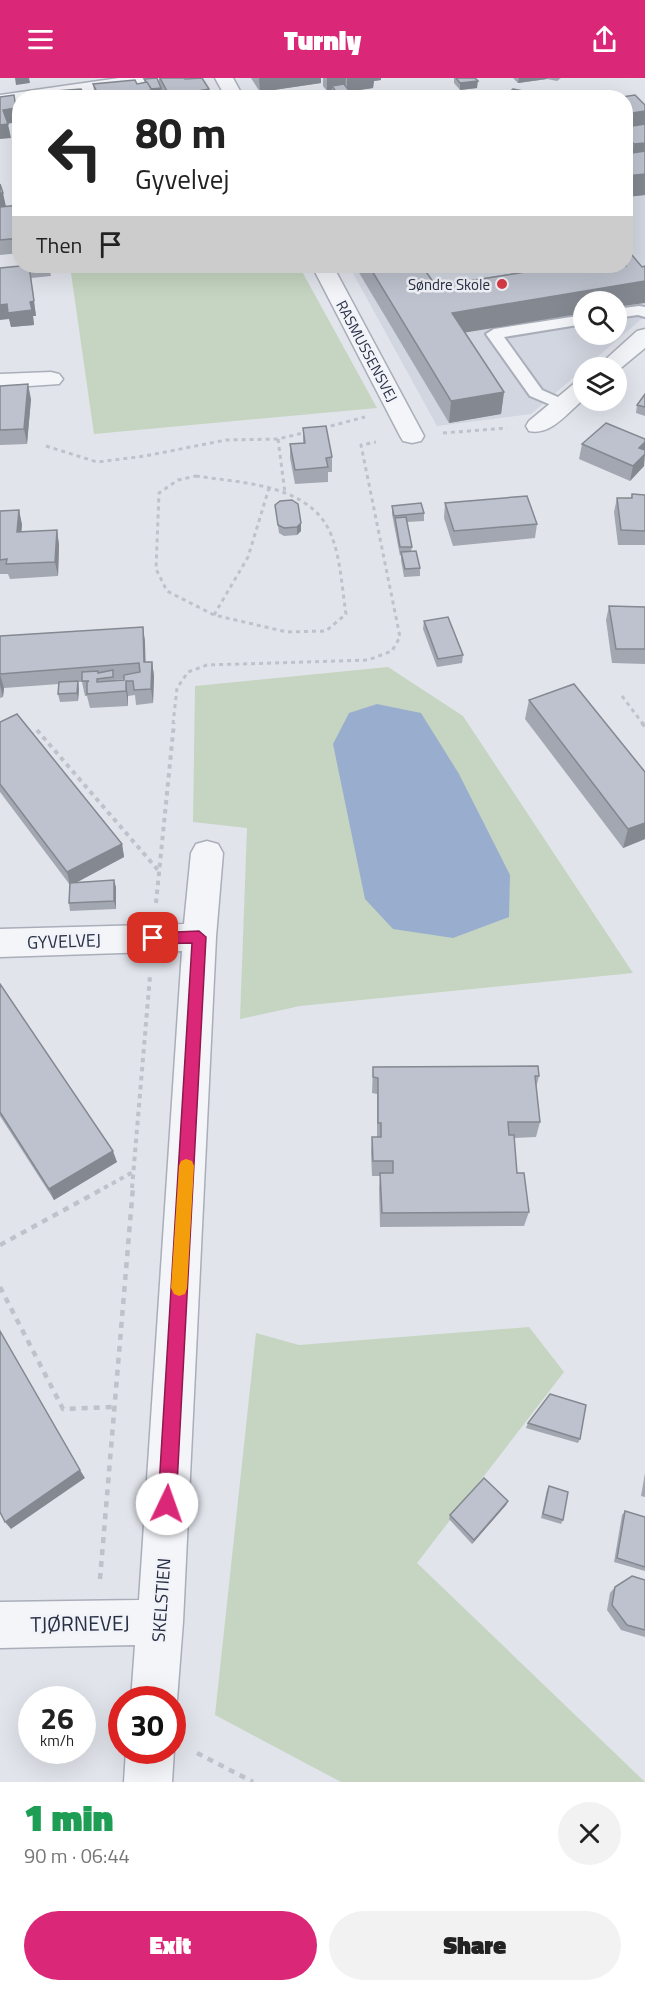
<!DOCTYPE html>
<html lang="en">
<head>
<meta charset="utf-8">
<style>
  :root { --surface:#fff; --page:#f2f2f2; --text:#222; --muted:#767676; --accent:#db2777 }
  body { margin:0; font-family:"Titillium Web",sans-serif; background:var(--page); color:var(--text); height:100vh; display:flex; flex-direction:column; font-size:22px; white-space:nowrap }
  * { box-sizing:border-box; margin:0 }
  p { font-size:20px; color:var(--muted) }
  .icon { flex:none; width:33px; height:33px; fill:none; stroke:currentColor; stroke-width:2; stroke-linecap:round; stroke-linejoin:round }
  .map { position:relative; height:1704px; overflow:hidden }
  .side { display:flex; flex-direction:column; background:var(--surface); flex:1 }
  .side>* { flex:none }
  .guide { position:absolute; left:12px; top:12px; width:621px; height:183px; border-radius:24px; box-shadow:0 6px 24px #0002; background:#fff; color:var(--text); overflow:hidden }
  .fabs { position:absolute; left:573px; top:213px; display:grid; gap:12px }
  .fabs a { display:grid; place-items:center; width:54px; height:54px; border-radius:50%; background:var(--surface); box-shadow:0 6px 24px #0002; font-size:30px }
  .speed { position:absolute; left:18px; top:1608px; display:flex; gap:12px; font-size:30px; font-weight:700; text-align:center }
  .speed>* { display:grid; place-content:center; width:78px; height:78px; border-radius:50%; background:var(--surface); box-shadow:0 6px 24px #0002; line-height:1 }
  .speed small { font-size:15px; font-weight:400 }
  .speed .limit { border:9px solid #d22; background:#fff; color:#111 }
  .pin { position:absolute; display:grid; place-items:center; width:51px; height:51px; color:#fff; margin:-26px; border-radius:12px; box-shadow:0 3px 9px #0006 }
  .me { position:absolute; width:66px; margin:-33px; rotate:3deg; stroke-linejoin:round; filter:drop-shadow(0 0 4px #0008) }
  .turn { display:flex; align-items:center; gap:21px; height:126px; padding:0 24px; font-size:27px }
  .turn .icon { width:78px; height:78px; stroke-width:2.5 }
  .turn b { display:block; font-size:42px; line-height:51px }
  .then { display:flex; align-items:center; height:57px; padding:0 24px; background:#0003; gap:12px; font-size:22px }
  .round { display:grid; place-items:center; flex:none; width:63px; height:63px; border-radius:32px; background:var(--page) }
  .head { display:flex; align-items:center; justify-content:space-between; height:102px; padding:0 24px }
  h1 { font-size:36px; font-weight:800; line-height:45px; color:#1e9e55 }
  .action { display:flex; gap:12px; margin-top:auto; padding:12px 24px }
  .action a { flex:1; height:69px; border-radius:36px; background:var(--accent); color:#fff; font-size:24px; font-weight:800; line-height:69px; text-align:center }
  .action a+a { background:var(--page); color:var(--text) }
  header { display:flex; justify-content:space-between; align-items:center; height:78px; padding:0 24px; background:var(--accent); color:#fff; font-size:27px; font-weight:800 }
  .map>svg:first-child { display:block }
</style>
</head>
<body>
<header><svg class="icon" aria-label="menu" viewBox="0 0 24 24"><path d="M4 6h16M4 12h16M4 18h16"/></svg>Turnly<svg class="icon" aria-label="share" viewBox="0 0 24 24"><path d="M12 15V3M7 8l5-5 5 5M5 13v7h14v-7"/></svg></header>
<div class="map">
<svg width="645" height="1704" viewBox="0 0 645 1704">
  <rect width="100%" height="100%" fill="#e1e4eb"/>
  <path fill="#d2d6e0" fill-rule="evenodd" d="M645,90v148l-114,98 -94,12 -88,-160h277v-95zM584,224h32v32h-32z"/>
  <g fill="#c5d5c1">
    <polygon points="70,188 299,188 377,330 94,356"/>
    <polygon points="388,589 463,638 633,895 300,928 240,941 247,750 193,744 195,608"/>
    <polygon points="529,1249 564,1294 417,1485 645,1704 341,1704 215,1637 256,1255 299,1267"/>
  </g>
  <polygon fill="#99aece" points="377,626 421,635 459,696 510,797 509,839 453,860 393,851 365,821 333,666 349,635"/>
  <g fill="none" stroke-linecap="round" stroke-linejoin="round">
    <g stroke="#a9aeb9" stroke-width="4">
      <g id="lane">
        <polygon points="639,228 645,229 645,239 638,237 616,240 616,231"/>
        <polygon points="584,237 584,246 504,259 542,312 569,324 571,327 569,330 563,332 530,318 486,256 494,251"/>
      </g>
    </g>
    <g stroke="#a9aeb9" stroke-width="3">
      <g id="street">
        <polygon points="119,0 166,0 163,4 157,5 57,20 20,20 20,25 0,27 0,17"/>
        <polygon points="215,0 233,0 244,20 226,20"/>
        <polygon points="312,188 333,188 424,358 421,363 412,365 403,363 400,358"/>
        <polygon points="645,251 645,270 616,294 616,290 596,290 637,253"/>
        <polygon points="51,294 59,296 63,301 59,306 0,310 0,296"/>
        <path d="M584,302v19c-16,13 -33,37 -55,32l-3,-5 3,-5 47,-39z"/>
        <polygon points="207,763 218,766 223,775 216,859 183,1544 177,1622 172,1634 172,1622 131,1622 135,1567 0,1570 0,1524 139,1522 182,873 0,879 0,851 184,846 191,775 196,766"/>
        <polygon points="172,1669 174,1672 172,1704 124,1704 126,1672 172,1672"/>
      </g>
    </g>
    <g stroke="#bfc2ca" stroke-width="3" stroke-dasharray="4 4" stroke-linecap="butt">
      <polyline points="323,350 365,339"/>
      <polyline points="443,355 507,350"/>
      <polyline points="278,361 285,415"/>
      <polyline points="46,368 97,384 145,378 226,362 278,361 307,354"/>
      <path d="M196,398c46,7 117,8 136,61 9,24 10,52 14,77l-20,17 -39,1 -73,-17 -47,-24 -11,-22 3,-76 19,-13z"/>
      <polyline points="214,537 248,479 269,410"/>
      <polyline points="622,618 643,646"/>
      <polyline points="173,646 177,610 188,594 207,587 368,582 392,573 400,559 361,367 376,364"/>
    </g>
    <g stroke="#bfc2ca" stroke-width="4" stroke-dasharray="4.5 4.5" stroke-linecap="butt">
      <polyline points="642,645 645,648"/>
      <polyline points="37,652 158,792"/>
      <polyline points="156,825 174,645"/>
      <polyline points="104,1110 133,1094"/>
      <polyline points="132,1110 150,898"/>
    </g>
    <g stroke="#bfc2ca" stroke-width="4.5" stroke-dasharray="6 6" stroke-linecap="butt">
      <polyline points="0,1167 106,1109"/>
      <polyline points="0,1209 63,1331 114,1329"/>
      <polyline points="100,1501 133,1109"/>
      <polyline points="197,1675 253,1704"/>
    </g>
    <use href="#lane" fill="#f4f5f9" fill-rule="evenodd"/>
    <use href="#street" fill="#f4f5f9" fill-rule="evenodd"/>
  </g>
  <g fill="#a3a7b1" fill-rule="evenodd">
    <polygon points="159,0 184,0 210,20 163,20 163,17 162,14 162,17 152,18 152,20 95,20 93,6 137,6 145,5 144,1 159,5"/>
    <polygon points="251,0 321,0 321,5 260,14"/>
    <polygon points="323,0 381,0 381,2 374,3 373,10 349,13 349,20 335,20 332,15 332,13 327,13 323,8"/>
    <polygon points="454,0 475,0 477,10 460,12 454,5"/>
    <polygon points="513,0 561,0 557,3 547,1 518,5"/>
    <polygon points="618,15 622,19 635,17 645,27 645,117 626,119 626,76 627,76 626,74 626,20 586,20"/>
    <polygon points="0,106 6,129 20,127 20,175 0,177"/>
    <polygon points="49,188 51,198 31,200 36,238 33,238 34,247 11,249 0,190"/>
    <polygon points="355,188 422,188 436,208 515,195 510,188 626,188 584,224 584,235 465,254 504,314 501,336 449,345"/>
    <polygon points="0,308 31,321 27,366 0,367"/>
    <polygon points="645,316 645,338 636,335 637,327"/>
    <polygon points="303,350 332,379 332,394 328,394 328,404 295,406 290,380 290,366 303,365"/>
    <polygon points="645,361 644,388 630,403 579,381 582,366"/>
    <polygon points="632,416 645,417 645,467 618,467 614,434 617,420 631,420"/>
    <polygon points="445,425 537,446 535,460 453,468 444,440"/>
    <polygon points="275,427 301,453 297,457 284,458 279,455"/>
    <polygon points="392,428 424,435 424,443 407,444 412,469 411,474 420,490 420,498 404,499 401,482 401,477 400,478 392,436"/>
    <polygon points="19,432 22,447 21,454 57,452 59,467 58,498 10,501 8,496 0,496 0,433"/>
    <polygon points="609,528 645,529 645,586 612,585 606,542"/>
    <polygon points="424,543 463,577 462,585 437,589 423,551"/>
    <path d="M143,549l2,15v20h7l2,14 -1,27 -17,2 -1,-10 -7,1v10l-38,2 -3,-12h-2l-3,-14h-4l1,7 -1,12 -18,1 -2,-8 1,-10 -55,4 -1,9 -3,1v-62zM124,601v1l-10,1v-1z"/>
    <polygon points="529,622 645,694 645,761 623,770 525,641"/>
    <polygon points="0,644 122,766 124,779 77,804 116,809 116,831 70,833 69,825 70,807 0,714"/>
    <polygon points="0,906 117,1084 54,1122 0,1038"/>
    <polygon points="373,989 539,998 536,1010 540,1044 536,1059 514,1060 517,1095 529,1134 524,1148 380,1149 379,1110 380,1098 372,1098 371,1074 372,1059 377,1059 377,1016 372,1015"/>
    <polygon points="528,1345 580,1361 578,1365 526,1350"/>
    <polygon points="645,1395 645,1419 641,1418"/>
    <polygon points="549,1408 563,1442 561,1446 541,1440 547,1412"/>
    <polygon points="508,1423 506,1427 472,1466 449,1441 450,1437"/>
    <polygon points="625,1433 645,1439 645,1493 614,1484 622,1437"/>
    <polygon points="645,1502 645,1559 621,1552 607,1532 610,1515 615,1509"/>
  </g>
  <g fill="#848890">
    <polygon points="15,0 29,0 30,5 16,7"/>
    <polygon points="259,0 321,0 321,5 260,14"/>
    <polygon points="327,0 346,0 345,11 332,8 332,13 327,13"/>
    <polygon points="347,0 381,0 381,2 374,3 373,10 347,14"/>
    <polygon points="519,0 547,0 547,1 518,5"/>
    <polygon points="478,3 477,10 460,12 460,5"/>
    <polygon points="161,10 162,17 152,18 152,20 111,20 142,14 149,11"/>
    <polygon points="209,11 210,20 199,20 198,13"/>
    <polygon points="350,14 349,20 337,20 337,15"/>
    <polygon points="14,17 18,44 6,46 3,32"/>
    <polygon points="645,33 645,47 626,50 626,36"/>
    <polygon points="8,46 11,60 0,61 0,47"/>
    <polygon points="645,65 645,78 631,80 634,66"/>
    <polygon points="645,96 645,117 626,119 626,98"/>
    <polygon points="0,115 3,115 6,129 0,130"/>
    <polygon points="29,188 36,238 33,238 34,247 11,249 9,241 0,242 0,227"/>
    <polygon points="645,203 645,225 616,229 616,224 584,224 584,235 450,257 452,235"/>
    <polygon points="28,306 31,321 27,366 24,351"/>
    <polygon points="504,314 501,336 449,345 451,323"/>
    <polygon points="645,364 645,372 644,377 639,370"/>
    <polygon points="645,376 644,388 630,403 633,388"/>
    <polygon points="19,432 22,447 20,469 17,454"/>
    <polygon points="301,445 301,453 297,457 297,449"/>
    <polygon points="57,452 59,467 58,498 55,484"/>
    <polygon points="143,549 145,564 146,599 144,584"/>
    <polygon points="152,584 154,598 153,625 151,611"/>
    <polygon points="0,596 4,610 3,619 0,607"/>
    <polygon points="78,603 79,611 78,623 77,615"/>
    <polygon points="126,603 128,618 128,628 126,613"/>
    <polygon points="645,745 645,761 623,770 628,751"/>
    <polygon points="122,766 124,779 70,808 67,794"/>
    <polygon points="114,802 116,809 116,831 114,823"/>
    <polygon points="113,1073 117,1084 54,1122 49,1111"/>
    <polygon points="80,1392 85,1400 11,1451 5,1444"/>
    <polygon points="508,1423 506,1427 472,1466 474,1462"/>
  </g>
  <g fill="#bdc2ce" stroke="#848890" stroke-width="1.5">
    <polygon points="157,0 161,10 151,11 144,1"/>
    <polygon points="160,0 184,0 185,1 202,0 209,11 198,13 202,20 164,20 163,17 169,17"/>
    <polygon points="456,0 475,0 478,3 460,5"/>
    <polygon points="135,2 137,6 147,4 152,12 142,14 143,16 111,20 100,20 93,6"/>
    <polygon points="344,6 350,14 337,15 332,8"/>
    <polygon points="81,11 85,20 32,20 31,15"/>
    <polygon points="513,11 528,14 523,20 516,20 506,17"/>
    <polygon points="308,14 312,20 292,20 290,17"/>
    <polygon points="618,15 622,19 635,17 645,27 645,33 626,36 626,20 586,20"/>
    <polygon points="14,17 16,30 3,32 8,46 0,47 0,19"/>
    <polygon points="645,46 645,65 634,66 626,58 626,49"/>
    <polygon points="645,73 645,96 626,98 626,76"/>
    <polygon points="0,106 3,115 0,115"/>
    <polygon points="20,127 20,160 0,162 0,129"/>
    <polygon points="626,170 642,189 645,188 645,203 452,235 504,314 451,323 369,188 422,188 436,208 532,193 528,188 626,188"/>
    <polygon points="20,188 29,188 34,223 30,224 32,232 8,235 7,226 0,227 0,190"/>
    <polygon points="29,188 49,188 49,190 29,192"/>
    <polygon points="28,306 24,351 0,352 0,308"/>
    <polygon points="645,316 645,329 637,327"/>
    <polygon points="606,345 645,361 645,364 639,370 645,372 645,376 633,388 582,366"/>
    <polygon points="326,348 332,379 326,380 328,389 295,392 290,366 305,365 303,350"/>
    <polygon points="632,416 645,417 645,453 621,452 617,420 632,420"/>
    <polygon points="527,418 537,446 454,453 445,425"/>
    <polygon points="292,422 298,426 301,445 297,449 284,450 278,447 275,427 280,423"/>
    <polygon points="421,425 424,435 394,438 392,428"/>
    <polygon points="19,432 17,454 57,452 55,484 6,486 7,481 0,482 0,433"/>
    <polygon points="406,439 412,469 400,469 395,440"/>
    <polygon points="416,473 420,490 405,491 401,474"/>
    <polygon points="609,528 645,529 645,571 616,571"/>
    <polygon points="448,539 463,577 438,581 424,543"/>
    <polygon points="143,549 144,584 152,584 151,611 134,612 133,603 126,603 126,613 87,616 87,604 89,603 82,603 82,594 98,593 98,595 113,592 113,599 97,601 97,604 124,602 124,597 140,594 139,585 0,596 0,558"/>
    <polygon points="78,603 77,615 58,616 59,604"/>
    <polygon points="574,606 645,694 645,745 628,751 529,622"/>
    <polygon points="17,636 122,766 67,794 0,706 0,644"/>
    <polygon points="114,802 114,823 69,825 70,805"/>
    <polygon points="0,906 113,1073 49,1111 0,1034"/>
    <polygon points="538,988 539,998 535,998 540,1044 508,1044 509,1057 514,1057 517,1095 524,1095 529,1134 382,1135 380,1095 393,1095 393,1083 373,1083 372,1059 381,1059 381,1045 378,1045 378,1000 373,999 373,989"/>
    <polygon points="0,1253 80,1392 5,1444 0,1434"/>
    <polygon points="550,1316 586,1327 580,1361 528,1345"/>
    <polygon points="484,1400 508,1423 474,1462 450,1437"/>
    <polygon points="549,1408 568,1414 563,1442 543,1436"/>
    <polygon points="625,1433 645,1439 645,1489 617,1480"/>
    <polygon points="632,1498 645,1502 645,1552 627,1547 612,1527 615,1509"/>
  </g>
  <polygon fill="#db2777" stroke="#8e194d" stroke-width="1.5" points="199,853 206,859 176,1426 173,1432 167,1435 161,1432 158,1426 192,865 153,866 146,860 153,855"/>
  <polygon fill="#f59e0b" points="186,1081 192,1083 194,1088 187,1210 185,1216 179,1218 174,1216 171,1210 179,1088 181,1083"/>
  <circle fill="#da3b46" stroke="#f1f3f8" stroke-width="2" cx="502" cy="206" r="6"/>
  <g text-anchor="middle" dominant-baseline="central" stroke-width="5" stroke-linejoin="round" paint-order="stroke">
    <g font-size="15" fill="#272f44" stroke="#f1f3f8" text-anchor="end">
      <text x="490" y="206">Søndre Skole</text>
    </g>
    <g font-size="15" fill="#272f44" stroke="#f1f3f8">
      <text transform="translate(367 273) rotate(62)">RASMUSSENSVEJ</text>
    </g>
    <g font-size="18" fill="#272f44" stroke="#f1f3f8">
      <text transform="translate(64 863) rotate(-2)">GYVELVEJ</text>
      <text transform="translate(161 1522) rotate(-86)">SKELSTIEN</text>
    </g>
    <g font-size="21" fill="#272f44" stroke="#f1f3f8">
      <text transform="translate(80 1545) rotate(-1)">TJØRNEVEJ</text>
    </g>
  </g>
</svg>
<div class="fabs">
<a><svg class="icon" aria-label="search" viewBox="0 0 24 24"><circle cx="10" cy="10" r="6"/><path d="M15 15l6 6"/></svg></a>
<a><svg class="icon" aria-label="layers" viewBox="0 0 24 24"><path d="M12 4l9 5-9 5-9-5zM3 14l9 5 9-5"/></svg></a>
</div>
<div class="speed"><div>26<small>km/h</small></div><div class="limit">30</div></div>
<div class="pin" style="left:153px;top:860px;background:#d93025"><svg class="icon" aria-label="arrive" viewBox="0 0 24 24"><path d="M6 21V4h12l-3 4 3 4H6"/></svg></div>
<svg class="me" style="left:167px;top:1426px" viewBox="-20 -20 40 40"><circle r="19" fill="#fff"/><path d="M0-13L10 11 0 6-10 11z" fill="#db2777"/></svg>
<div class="guide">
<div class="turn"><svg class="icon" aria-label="left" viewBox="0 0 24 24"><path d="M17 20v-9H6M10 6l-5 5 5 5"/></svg><div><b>80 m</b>Gyvelvej</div></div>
<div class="then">Then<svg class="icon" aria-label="arrive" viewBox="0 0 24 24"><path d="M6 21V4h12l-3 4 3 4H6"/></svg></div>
</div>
</div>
<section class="side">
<div class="head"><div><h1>1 min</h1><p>90 m · 06:44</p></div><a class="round"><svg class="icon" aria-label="close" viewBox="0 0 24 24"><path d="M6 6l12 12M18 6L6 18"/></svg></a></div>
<div class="action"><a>Exit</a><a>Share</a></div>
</section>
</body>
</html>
